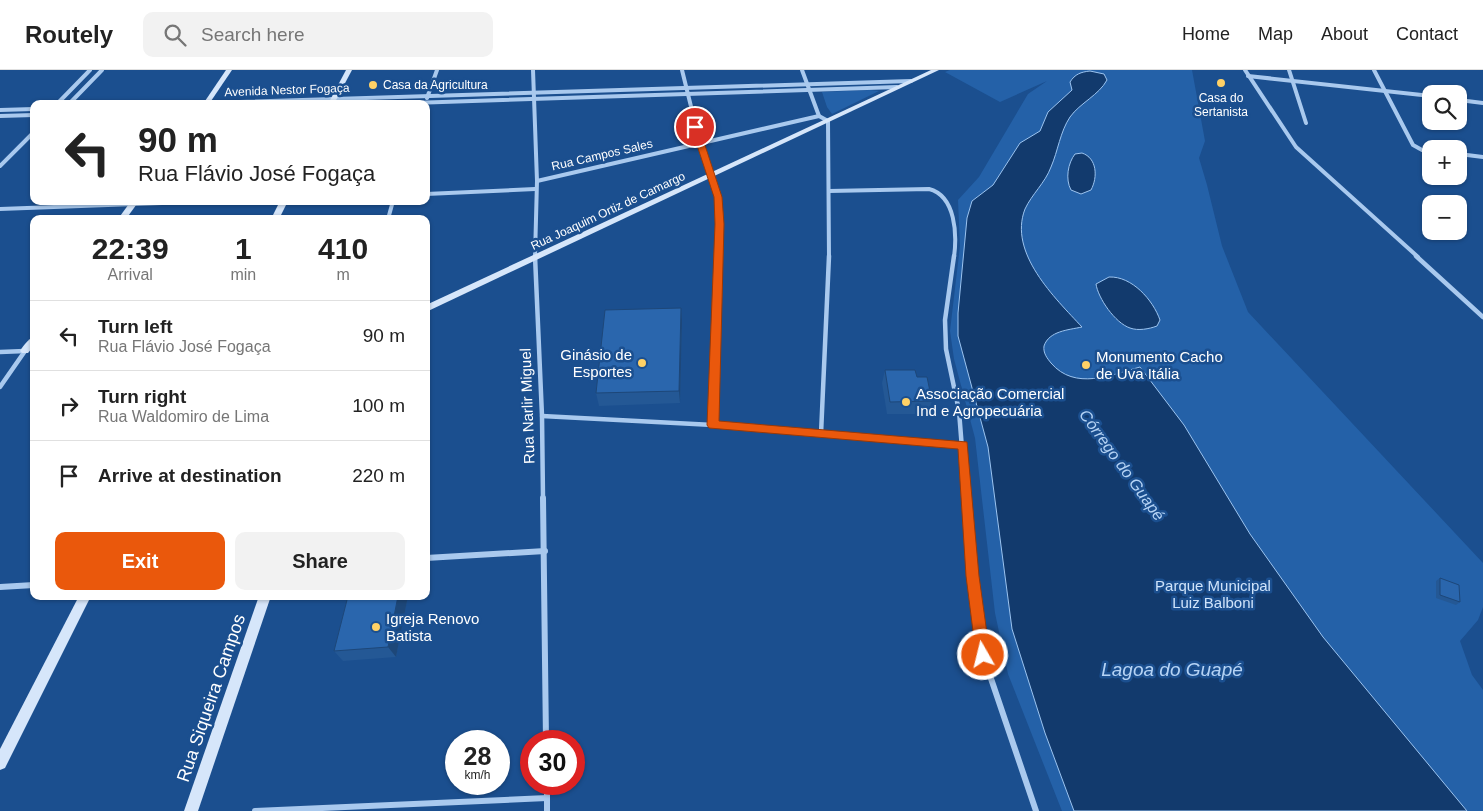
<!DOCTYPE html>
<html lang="en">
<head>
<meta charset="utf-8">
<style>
  :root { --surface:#fff; --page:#f2f2f2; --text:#222; --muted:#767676; --line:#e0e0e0; --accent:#ea580c }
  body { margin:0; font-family:Helvetica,sans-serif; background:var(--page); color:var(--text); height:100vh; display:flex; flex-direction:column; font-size:19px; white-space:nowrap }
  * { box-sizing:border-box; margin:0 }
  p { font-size:16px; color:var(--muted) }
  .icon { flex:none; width:28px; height:28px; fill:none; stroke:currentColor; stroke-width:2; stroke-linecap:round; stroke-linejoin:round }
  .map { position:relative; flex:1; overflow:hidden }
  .drawer { position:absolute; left:30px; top:145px; width:400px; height:385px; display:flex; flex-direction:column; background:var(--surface); border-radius:10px; box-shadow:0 1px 4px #0004 }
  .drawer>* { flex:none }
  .banner { position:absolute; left:30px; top:30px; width:400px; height:105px; border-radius:10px; box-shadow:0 1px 4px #0004; background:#fff; color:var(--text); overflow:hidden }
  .buttons { position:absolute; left:1422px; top:15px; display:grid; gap:10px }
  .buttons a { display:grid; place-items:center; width:45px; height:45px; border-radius:10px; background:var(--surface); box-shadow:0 1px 4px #0004; font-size:25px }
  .speed { position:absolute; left:445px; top:660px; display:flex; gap:10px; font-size:25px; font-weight:700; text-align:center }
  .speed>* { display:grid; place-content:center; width:65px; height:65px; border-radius:50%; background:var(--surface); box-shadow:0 1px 4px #0004; line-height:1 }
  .speed small { font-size:12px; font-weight:400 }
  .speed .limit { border:8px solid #d22; background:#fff; color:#111 }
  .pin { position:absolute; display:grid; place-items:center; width:42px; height:42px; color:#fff; margin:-21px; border:2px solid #fff; border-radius:50%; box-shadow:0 1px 5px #0007 }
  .me { position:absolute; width:55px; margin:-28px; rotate:352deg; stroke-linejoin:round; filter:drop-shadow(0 0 4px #0008) }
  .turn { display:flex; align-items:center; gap:18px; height:105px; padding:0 25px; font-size:22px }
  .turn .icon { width:65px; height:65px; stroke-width:2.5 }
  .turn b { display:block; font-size:35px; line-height:42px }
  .eta { display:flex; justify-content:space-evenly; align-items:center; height:85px; text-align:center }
  .eta b { font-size:30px; font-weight:700; line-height:35px }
  .cta { display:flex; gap:10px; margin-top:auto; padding:10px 25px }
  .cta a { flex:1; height:58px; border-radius:10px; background:var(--accent); color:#fff; font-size:20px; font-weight:700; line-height:58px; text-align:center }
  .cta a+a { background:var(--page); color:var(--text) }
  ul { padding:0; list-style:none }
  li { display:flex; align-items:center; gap:15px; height:70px; padding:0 25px; border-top:1px solid var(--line) }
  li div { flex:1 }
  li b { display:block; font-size:19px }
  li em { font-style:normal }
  header { display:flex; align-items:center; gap:30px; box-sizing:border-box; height:70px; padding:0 25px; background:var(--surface); border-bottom:1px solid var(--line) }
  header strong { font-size:24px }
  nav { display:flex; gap:28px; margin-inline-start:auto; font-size:18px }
  .search { width:350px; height:45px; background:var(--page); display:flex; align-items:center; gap:12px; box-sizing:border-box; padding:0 18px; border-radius:10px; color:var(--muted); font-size:19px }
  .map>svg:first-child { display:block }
</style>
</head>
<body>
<header>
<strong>Routely</strong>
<div class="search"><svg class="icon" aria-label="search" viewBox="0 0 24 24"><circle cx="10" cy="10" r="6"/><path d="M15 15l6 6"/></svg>Search here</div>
<nav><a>Home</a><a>Map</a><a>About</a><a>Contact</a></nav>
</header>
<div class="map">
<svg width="1483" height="741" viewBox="0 0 1483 741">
  <rect width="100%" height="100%" fill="#1b4f8f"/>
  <g fill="#2461a8">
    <polygon points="950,0 1192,0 1205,71 1199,88 1207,115 1222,176 1248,242 1483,493 1483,537 1478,550 1460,571 1472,605 1483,620 1483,741 1062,741 1008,604 995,543 975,368 954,289 950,261 960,176 958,130 979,107 1028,24 1047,11 1000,32 945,2"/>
    <polygon points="870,20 879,21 832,44 827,37 822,22"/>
  </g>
  <g fill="#123a6d" stroke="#9cc4f0">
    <path d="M1090,1l14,3 3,6c-8,15 -27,23 -37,37 -10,15 -12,34 -19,50 -6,16 -19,27 -26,42 -17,44 30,89 57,118 -14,3 -33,4 -38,19 -1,7 3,12 7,17 24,28 60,12 89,4l44,58 66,109 73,103 144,174h-393l-29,-78 -33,-104 -24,-182 -30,-111v-23l9,-95 5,-17 21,-16 27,-42 20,-12 8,-19 24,-22 -2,-8c5,-8 11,-10 20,-11z"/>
    <path d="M1082,83c15,5 16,24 9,37l-10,4 -10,-4c-6,-11 -3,-27 4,-36z"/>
    <path d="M1109,207c23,-1 44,23 51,43l-3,6c-8,3 -19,5 -27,2 -15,-5 -32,-30 -34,-44z"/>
  </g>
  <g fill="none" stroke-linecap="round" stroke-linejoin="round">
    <g stroke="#a9c9ee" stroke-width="4">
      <polyline points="533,0 537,111 535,187"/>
      <polyline points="682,0 700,73 718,127 720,154 719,187"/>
      <polyline points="802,0 819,46 828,51 829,187"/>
      <polyline points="1245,0 1296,77 1418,187"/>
      <polyline points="1289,0 1306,53"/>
      <polyline points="1374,0 1413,75 1422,80 1431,81"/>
      <polyline points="1248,6 1431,26"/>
      <polyline points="427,28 437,0"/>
      <polyline points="1459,30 1483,33"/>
      <polyline points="57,34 90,0"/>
      <polyline points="69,34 102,0"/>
      <polyline points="173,34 911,11"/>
      <polyline points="382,34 897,17"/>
      <polyline points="0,40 34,39"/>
      <polyline points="0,46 34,45"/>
      <polyline points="1459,84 1483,87"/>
      <polyline points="0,96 34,62"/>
      <polyline points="537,111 819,46"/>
      <path d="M829,121l100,-2c27,7 28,46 25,68"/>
      <polyline points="426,124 535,119"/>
      <polyline points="0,139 216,131"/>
      <polyline points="388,149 393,131"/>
    </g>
    <g stroke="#a9c9ee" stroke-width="4.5">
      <polyline points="535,186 542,346 543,429"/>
      <polyline points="954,186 945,250 946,279 959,341 966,429"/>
      <polyline points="1416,186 1483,247"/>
      <polyline points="0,282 25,281"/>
      <polyline points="0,317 25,281"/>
      <polyline points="542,346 713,355 963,375"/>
      <polyline points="713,355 719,186"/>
      <polyline points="821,364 829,186"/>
    </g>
    <g stroke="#a9c9ee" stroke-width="6">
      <polyline points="543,428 546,671"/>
      <polyline points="966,428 972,507 983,585 1036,741"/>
      <polyline points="426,488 545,481"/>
      <polyline points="0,517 34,515"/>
      <polyline points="547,714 547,741"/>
      <polyline points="255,741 547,728"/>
    </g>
    <g fill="#d6e6fa" fill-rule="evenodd">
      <polygon points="226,0 232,0 209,34 203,34"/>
      <polygon points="346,0 352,0 334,34 328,34"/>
      <polygon points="931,0 939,0 426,242 426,235"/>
      <polygon points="131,131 139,131 126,149 118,149"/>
      <polygon points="280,131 288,131 279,149 271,149"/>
      <path d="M34,267v9l-6,7h-6l-2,-2c3,-5 8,-12 14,-14z"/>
      <polygon points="79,526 91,526 5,698 0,700 0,679"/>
      <polygon points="259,526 271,526 198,741 184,741"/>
    </g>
  </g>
  <g fill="#245895">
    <polygon points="681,238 682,251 680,333 599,336 596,323"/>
    <polygon points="885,300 917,307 932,331 928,344 887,344 882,313"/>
    <polygon points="1440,508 1460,532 1456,535 1436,528 1436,511"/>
    <polygon points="408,526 396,587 343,591 334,581"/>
  </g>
  <g fill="#1d4779">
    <polygon points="681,238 682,251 680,333 679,321"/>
    <polygon points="398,526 408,526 396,587 388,577"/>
  </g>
  <g fill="#2a66ad" stroke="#1d4779">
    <polygon points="681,238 679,321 596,323 605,240"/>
    <polygon points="885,300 915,300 917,307 927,307 932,331 890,332"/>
    <polygon points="1440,508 1459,515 1460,532 1440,525"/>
    <polygon points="348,526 398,526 388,577 334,581"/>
  </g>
  <polygon fill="#ea580c" stroke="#983908" points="695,54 699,57 722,127 724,154 719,351 967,372 979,506 990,585 988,590 983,592 978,590 976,585 966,506 958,379 709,358 707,355 715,154 714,127 691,57"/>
  <g fill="#ffd166" stroke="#1b4f8f" stroke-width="2">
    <circle cx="1221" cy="13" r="5"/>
    <circle cx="373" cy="15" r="5"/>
    <circle cx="642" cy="293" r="5"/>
    <circle cx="1086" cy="295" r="5"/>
    <circle cx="906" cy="332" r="5"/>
    <circle cx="376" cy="557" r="5"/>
  </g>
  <g text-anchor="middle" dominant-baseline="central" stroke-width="5" stroke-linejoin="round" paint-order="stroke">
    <g font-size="12" fill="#fff" stroke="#1b4f8f" text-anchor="start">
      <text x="383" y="15">Casa da Agricultura</text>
      <text x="1221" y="28" text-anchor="middle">Casa do<tspan x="1221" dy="14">Sertanista</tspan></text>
    </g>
    <g font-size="12" fill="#fff" stroke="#1b4f8f">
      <text transform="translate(287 20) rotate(-2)">Avenida Nestor Fogaça</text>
      <text transform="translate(602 85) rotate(-13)">Rua Campos Sales</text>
      <text transform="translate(608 141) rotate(-25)">Rua Joaquim Ortiz de Camargo</text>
    </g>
    <g font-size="15" fill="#fff" stroke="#1b4f8f" text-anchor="start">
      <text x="632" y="284" text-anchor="end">Ginásio de<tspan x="632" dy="17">Esportes</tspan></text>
      <text x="1096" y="286">Monumento Cacho<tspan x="1096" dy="17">de Uva Itália</tspan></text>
      <text x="916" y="323">Associação Comercial<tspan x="916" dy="17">Ind e Agropecuária</tspan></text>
      <text x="386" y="548">Igreja Renovo<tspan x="386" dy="17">Batista</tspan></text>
    </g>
    <g font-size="15" fill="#fff" stroke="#1b4f8f">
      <text transform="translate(527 336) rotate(-92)">Rua Narlir Miguel</text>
    </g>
    <g font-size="15" fill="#cfe3fa" stroke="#1b4f8f">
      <text x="1213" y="515">Parque Municipal<tspan x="1213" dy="17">Luiz Balboni</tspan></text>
    </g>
    <g font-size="16" font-style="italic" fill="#b5d3f5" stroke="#1b4f8f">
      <text transform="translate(1122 395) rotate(54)">Córrego do Guapé</text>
    </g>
    <g font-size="18" fill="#fff" stroke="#1b4f8f">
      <text transform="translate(211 628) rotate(-71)">Rua Siqueira Campos</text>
    </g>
    <g font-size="19" font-style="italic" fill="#b5d3f5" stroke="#1b4f8f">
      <text x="1172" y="599">Lagoa do Guapé</text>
    </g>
  </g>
</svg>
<div class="buttons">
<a><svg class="icon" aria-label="search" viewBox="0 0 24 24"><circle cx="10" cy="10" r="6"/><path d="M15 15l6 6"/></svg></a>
<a>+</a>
<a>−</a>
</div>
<div class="speed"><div>28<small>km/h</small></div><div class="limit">30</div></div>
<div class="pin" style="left:695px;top:57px;background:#d93025"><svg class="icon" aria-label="arrive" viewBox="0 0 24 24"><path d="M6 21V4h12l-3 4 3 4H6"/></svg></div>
<svg class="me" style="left:983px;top:585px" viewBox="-20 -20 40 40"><circle r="17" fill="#ea580c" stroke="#fff" stroke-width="3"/><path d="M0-11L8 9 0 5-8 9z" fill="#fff"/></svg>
<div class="banner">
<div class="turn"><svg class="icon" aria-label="left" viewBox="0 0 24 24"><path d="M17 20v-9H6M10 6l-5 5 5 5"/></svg><div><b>90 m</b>Rua Flávio José Fogaça</div></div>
</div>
<section class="drawer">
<div class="eta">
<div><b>22:39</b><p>Arrival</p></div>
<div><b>1</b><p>min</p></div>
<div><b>410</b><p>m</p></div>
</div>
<ul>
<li><svg class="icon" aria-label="left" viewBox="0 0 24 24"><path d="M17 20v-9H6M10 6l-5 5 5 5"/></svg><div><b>Turn left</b><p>Rua Flávio José Fogaça</p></div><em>90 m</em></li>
<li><svg class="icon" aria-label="right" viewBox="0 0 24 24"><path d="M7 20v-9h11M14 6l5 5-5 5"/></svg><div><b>Turn right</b><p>Rua Waldomiro de Lima</p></div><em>100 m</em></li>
<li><svg class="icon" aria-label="arrive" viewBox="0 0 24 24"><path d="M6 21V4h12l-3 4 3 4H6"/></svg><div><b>Arrive at destination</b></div><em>220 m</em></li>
</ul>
<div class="cta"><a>Exit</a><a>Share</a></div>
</section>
</div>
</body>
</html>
